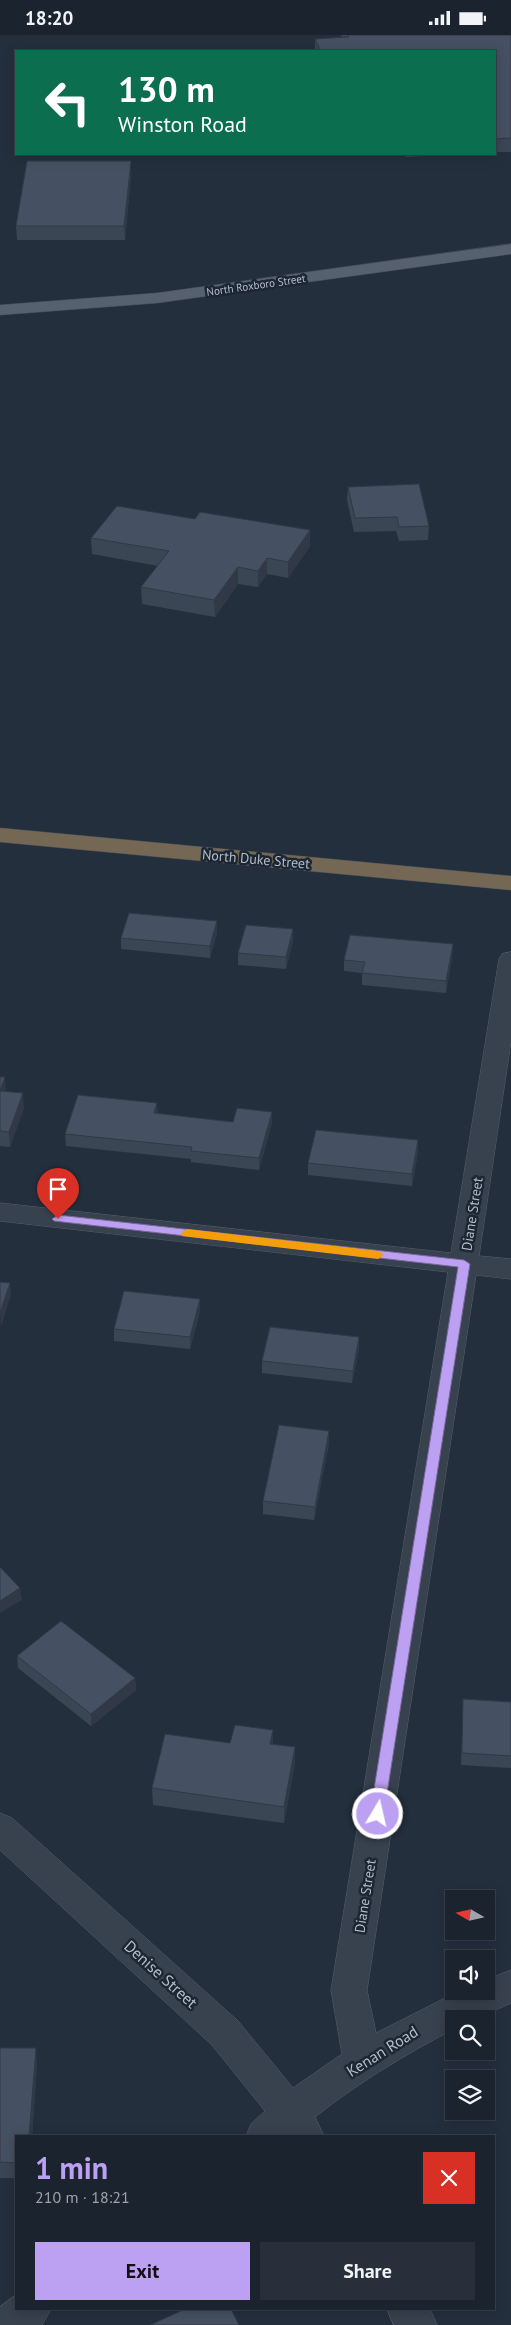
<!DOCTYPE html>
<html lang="en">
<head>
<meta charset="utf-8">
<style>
  :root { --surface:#1b232e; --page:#282f3a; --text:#f1f3f6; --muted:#a0a4aa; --line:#39404a; --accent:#bca0f2 }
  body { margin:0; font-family:"PT Sans",sans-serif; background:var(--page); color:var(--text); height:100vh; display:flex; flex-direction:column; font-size:19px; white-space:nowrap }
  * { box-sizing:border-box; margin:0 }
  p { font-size:16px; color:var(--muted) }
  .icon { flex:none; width:28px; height:28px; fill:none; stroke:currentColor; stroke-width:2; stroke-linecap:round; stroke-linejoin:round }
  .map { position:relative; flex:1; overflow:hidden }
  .sheet { position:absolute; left:15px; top:2100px; width:480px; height:175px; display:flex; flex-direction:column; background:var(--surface); border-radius:0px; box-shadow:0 2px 12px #0003,0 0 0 1px var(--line) }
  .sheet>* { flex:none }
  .guide { position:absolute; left:15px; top:15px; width:481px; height:105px; border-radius:0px; box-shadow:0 2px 12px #0003,0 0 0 1px var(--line); background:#0b6e4f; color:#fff; overflow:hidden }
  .needle { width:32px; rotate:279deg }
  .controls { position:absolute; left:445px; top:1855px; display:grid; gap:10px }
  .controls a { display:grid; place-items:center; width:50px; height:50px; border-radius:0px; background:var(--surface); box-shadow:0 2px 12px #0003,0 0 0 1px var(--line); font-size:25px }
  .pin { position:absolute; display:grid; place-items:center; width:42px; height:42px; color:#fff; margin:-51px -21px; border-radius:50% 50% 50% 0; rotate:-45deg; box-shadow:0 0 5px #0007 }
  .pin .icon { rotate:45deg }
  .me { position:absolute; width:55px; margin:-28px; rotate:9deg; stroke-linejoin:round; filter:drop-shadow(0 0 4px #0008) }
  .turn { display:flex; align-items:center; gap:18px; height:105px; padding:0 20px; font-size:22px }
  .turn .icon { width:65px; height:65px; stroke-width:2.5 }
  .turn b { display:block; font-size:35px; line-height:42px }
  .round { display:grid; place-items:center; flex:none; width:52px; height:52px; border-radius:0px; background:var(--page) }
  .overview { display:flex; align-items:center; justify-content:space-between; height:85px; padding:0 20px }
  h1 { font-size:30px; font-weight:800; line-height:38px; color:var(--accent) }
  .cta { display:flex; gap:10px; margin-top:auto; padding:10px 20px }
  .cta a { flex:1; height:58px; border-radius:0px; background:var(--accent); color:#111; font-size:20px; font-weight:800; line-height:58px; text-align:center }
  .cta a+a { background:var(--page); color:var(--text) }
  .status { display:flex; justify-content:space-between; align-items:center; height:35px; padding:0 25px; background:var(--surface); direction:ltr }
  .status svg { height:14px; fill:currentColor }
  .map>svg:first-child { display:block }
</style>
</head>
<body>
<div class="status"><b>18:20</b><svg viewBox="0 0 49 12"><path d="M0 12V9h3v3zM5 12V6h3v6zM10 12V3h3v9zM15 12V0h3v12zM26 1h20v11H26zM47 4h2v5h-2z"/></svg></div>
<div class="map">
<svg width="511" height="2290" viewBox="0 0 511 2290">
  <rect width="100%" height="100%" fill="#242f3e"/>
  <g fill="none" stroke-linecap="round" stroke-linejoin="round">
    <g stroke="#565f6c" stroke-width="1">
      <g id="street">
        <path d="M511,917v89l-32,215 32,3v20l-35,-4 -109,715 9,43 83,-42h27v-11l25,-10v33l-35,16h-22v10c-50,26 -96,54 -139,88l9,19h-78l5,-12 14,-13 -53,-66 -212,-195v-37l12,5 226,203 55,67 49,-34 -11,-64 117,-718 -448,-51v-18l451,50 48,-294 3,-5z"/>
        <polygon points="16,2260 16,2274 51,2274 42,2290 0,2290 0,2272"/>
        <polygon points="387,2274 430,2274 437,2290 394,2290"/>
      </g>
    </g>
    <g stroke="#414a57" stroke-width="1">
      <polygon id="primary" points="511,209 511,219 157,268 0,280 0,270 157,258"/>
    </g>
    <g stroke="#434c59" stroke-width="1">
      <polygon id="highway" points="0,793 511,841 511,855 0,807"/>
    </g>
    <use href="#street" fill="#38414e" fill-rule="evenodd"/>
    <use href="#primary" fill="#56606e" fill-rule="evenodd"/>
    <use href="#highway" fill="#746855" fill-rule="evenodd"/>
  </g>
  <g fill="#3b4654">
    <polygon points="340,0 511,0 511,117 495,117 495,16 315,16 315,4 342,2"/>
    <polygon points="404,119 472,119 406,122"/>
    <polygon points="131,126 131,140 125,205 17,205 16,191"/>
    <polygon points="348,452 429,491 428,505 399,506 396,496 354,497 347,465"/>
    <polygon points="195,484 310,495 310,511 288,543 267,539 258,552 238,549 215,582 142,569 141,552 158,531 92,519 91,503"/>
    <polygon points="293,894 293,906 286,934 238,930 238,918"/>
    <polygon points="217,898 210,923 121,914 121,903"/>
    <polygon points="453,909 452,921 446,958 362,950 362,938 344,936 344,925"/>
    <polygon points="0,1042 6,1057 24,1073 10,1112 0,1111"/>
    <polygon points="272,1077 272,1088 259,1135 191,1127 191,1124 66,1111 65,1099 158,1079 233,1087"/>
    <polygon points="418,1105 418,1117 412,1151 308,1140 308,1128"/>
    <polygon points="200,1276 190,1314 114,1306 114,1294"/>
    <polygon points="359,1302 359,1314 352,1348 262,1338 262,1326"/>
    <polygon points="329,1408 314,1485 263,1479 263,1466"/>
    <polygon points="17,1621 135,1643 136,1655 91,1691 18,1633"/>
    <polygon points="463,1664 511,1667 511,1733 461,1730"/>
    <polygon points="230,1708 273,1709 295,1712 295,1728 284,1788 153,1770 152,1753"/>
    <polygon points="0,2013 37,2029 32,2101 16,2101 16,2143 0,2143"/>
  </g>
  <g fill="#303945">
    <polygon points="131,126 131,140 125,205 124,191"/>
    <polygon points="310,495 310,511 288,543 288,527"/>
    <polygon points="267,523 267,539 258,552 258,536"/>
    <polygon points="238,532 238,549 215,582 214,565"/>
    <polygon points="217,886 217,898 210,923 210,911"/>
    <polygon points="293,894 293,906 286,934 286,922"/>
    <polygon points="453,909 452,921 446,958 446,946"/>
    <polygon points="5,1042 6,1057 0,1056"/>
    <polygon points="23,1058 24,1073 10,1112 9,1097"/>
    <polygon points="157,1068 158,1080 154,1078"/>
    <polygon points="272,1077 272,1088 259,1135 259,1123"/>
    <polygon points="418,1105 418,1117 412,1151 412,1139"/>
    <polygon points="10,1248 11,1260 1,1292 0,1278"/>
    <polygon points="200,1264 200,1276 190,1314 190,1302"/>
    <polygon points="359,1302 359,1314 352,1348 353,1336"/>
    <polygon points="329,1396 329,1408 314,1485 315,1472"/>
    <polygon points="20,1553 22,1565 0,1578 0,1566"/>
    <polygon points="135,1643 136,1655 91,1691 91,1679"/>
    <polygon points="273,1695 273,1711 270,1709"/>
    <polygon points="295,1712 295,1728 284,1788 284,1772"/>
    <polygon points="36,2013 37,2029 32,2101 29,2101"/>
  </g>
  <g fill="#455162" stroke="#303945">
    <polygon points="348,0 511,0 511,103 495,104 495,16 321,16 315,4 349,2"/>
    <polygon points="27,126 131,126 124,191 16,191"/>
    <polygon points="419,449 429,491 399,492 397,482 355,483 348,452"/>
    <polygon points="117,471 195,484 200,477 310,495 288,527 267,523 258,536 238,532 214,565 141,552 169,516 91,503"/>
    <polygon points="129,878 217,886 210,911 121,903"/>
    <polygon points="246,890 293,894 286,922 238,918"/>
    <polygon points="350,900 453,909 446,946 362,938 365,927 344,925"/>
    <polygon points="0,1042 5,1042 0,1056"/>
    <polygon points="0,1056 23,1058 9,1097 0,1096"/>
    <polygon points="78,1060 157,1068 154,1078 233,1087 237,1073 272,1077 259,1123 191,1116 192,1112 65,1099"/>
    <polygon points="316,1095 418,1105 412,1139 308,1128"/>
    <polygon points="0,1247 10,1248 0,1278"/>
    <polygon points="124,1256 200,1264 190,1302 114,1294"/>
    <polygon points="270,1292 359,1302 353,1336 262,1326"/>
    <polygon points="279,1390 329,1396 315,1472 263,1466"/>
    <polygon points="0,1532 20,1553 0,1566"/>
    <polygon points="61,1586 135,1643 91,1679 17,1621"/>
    <polygon points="463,1664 511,1667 511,1721 462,1718"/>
    <polygon points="235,1690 273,1695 270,1709 295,1712 284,1772 152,1753 165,1699 230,1708"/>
    <polygon points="0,2013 36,2013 29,2101 16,2101 16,2128 0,2127"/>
    <polygon points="185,2274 231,2274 239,2290 150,2290"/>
  </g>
  <polygon fill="#bca0f2" stroke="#7a689d" points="58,1180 464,1225 470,1229 383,1784 373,1784 370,1779 458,1232 54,1186 52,1184"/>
  <polygon fill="#f59e0b" points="187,1194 378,1216 384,1220 378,1224 182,1201 181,1198"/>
  <g text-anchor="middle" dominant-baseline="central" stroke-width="5" stroke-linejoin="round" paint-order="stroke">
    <g font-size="11" fill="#b4bcc9" stroke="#1d2633">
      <text transform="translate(256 250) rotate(-8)">North Roxboro Street</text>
    </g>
    <g font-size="14" fill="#b4bcc9" stroke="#1d2633">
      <text transform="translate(256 824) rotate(5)">North Duke Street</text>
      <text transform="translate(472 1179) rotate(-81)">Diane Street</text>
      <text transform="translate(365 1861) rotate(-81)">Diane Street</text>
    </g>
    <g font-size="16" fill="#b4bcc9" stroke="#1d2633">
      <text transform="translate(161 1939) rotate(42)">Denise Street</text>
      <text transform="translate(382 2016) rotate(-32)">Kenan Road</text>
    </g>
  </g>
</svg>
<div class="controls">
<a><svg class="needle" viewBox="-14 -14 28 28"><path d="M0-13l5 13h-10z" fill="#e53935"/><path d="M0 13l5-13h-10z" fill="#a0a4aa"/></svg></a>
<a><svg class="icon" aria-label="sound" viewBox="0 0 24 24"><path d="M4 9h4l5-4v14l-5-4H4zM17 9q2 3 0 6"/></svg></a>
<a><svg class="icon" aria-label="search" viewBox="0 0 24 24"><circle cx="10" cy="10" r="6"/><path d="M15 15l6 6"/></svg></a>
<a><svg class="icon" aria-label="layers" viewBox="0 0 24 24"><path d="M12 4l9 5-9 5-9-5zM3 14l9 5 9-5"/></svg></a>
</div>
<div class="pin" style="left:58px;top:1184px;background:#d93025"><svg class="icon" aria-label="arrive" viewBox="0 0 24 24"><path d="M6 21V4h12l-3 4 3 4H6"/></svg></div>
<svg class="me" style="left:378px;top:1779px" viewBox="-20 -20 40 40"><circle r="17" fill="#bca0f2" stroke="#fff" stroke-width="3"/><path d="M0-11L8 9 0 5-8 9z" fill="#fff"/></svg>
<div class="guide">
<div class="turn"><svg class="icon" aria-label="left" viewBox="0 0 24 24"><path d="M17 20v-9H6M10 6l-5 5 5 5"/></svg><div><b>130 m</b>Winston Road</div></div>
</div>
<section class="sheet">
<div class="overview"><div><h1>1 min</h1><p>210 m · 18:21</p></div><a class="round" style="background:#d93025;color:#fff"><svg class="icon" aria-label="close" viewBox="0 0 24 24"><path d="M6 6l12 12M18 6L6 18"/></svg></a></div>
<div class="cta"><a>Exit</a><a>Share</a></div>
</section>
</div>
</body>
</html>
